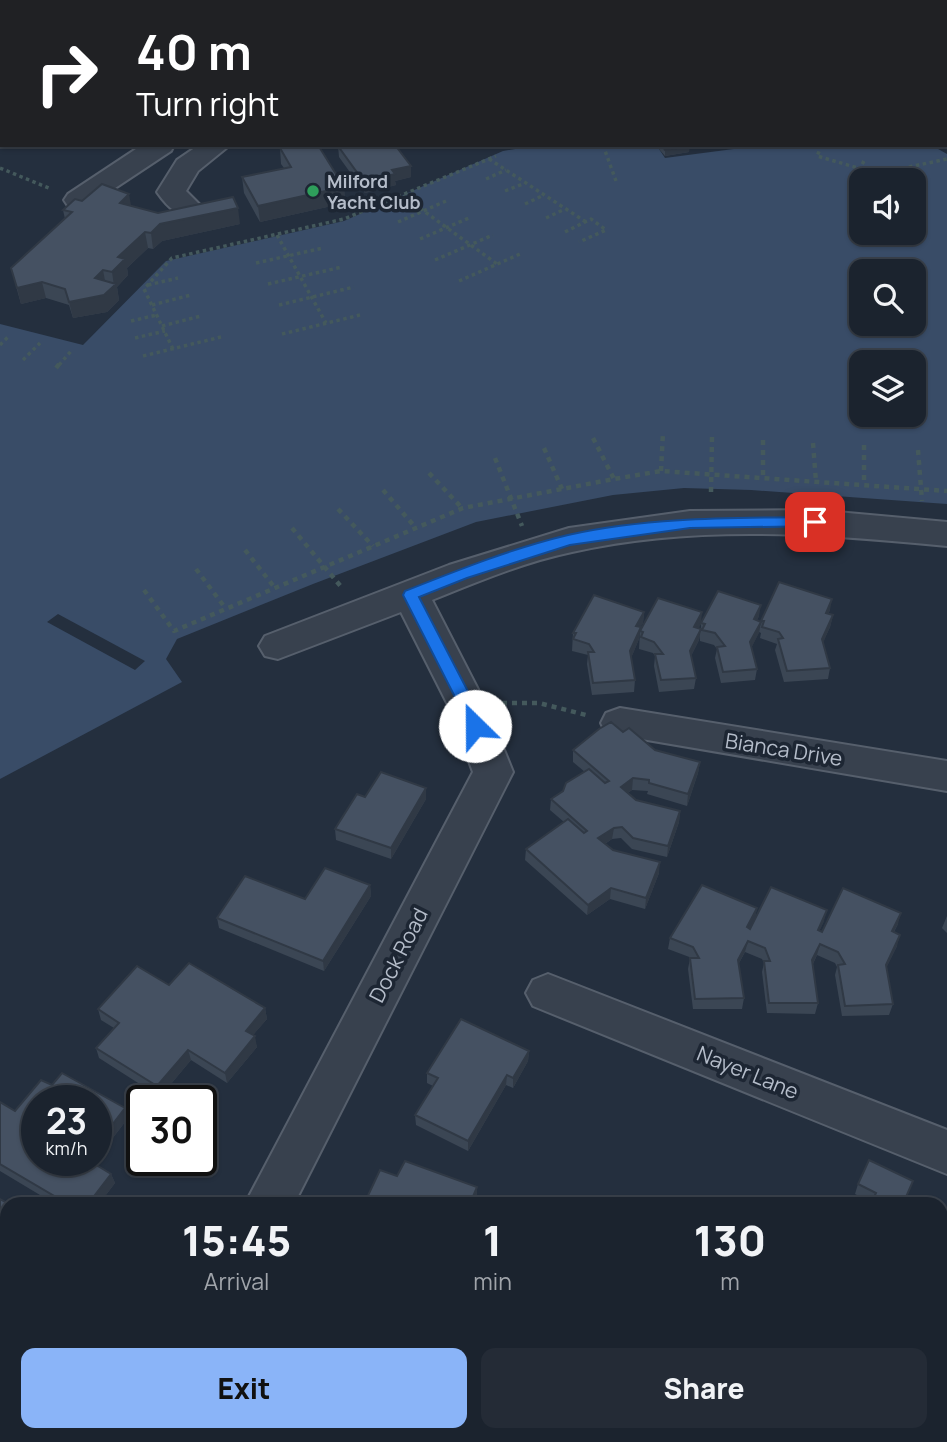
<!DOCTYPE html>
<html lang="en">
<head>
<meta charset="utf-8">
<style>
  :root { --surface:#1b232e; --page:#242b36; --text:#f1f3f6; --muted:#a0a4aa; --line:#39404a; --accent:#8ab4f8 }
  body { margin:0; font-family:Manrope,sans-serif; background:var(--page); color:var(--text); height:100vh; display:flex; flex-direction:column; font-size:26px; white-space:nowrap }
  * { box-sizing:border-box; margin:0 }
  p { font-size:23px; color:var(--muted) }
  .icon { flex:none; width:38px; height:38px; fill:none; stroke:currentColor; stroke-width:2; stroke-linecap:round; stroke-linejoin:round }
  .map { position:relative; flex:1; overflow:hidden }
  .side { position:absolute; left:0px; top:1197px; width:948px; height:245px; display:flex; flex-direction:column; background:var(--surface); border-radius:21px 21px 0 0; box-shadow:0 2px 5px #0004,0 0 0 2px var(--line) }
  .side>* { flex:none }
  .top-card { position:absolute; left:0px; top:0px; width:948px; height:147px; box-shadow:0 2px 5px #0004,0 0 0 2px var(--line); background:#202124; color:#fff; overflow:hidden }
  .tools { position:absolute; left:849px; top:168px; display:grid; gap:14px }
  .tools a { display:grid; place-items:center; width:77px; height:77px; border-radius:14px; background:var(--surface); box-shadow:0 2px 5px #0004,0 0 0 2px var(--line); font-size:35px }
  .speed { position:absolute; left:21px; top:1085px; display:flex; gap:14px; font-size:35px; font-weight:700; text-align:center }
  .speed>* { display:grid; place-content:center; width:91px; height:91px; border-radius:50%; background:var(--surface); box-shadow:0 2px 5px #0004,0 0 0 2px var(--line); line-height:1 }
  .speed small { font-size:18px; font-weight:400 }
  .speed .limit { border:4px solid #111; border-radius:10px; background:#fff; color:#111 }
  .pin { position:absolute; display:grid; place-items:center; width:60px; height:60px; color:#fff; margin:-30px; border-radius:14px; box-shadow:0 4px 10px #0006 }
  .me { position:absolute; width:77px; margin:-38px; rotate:337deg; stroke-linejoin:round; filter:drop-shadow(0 0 5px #0008) }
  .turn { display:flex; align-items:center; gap:24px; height:147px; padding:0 21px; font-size:32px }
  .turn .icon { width:91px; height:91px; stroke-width:2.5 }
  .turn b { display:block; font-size:49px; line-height:60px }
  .eta { display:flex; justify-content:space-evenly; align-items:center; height:119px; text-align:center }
  .eta b { font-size:42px; font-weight:800; line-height:49px }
  .action { display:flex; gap:14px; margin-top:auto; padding:14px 21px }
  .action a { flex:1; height:80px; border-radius:14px; background:var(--accent); color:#111; font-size:28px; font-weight:800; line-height:80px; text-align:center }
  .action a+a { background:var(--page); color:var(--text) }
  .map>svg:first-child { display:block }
</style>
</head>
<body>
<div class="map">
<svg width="947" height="1442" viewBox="0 0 947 1442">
  <rect width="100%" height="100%" fill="#242f3e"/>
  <path fill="#394c67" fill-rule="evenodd" d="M538,145h393l16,9v350l-196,-14 -67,-2 -71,7 -137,27 -163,62 -136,55 -11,20 16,23 -182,97v-455l83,21 83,-84 178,-40 159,-70zM861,180h53v53h-53zM861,271h53v53h-53zM861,362h53v53h-53z"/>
  <g fill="#242f3e">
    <polygon points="685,145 764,145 665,158 659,149"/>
    <polygon points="58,614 145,661 135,670 47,622"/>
  </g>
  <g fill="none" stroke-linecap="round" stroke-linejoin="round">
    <g stroke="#565f6c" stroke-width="4">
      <g id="minor">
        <polygon points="344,0 370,0 343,2"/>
        <polygon points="431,0 461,0 462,2 430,2"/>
        <polygon points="647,0 671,0 646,2"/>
        <polygon points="142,145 174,145 171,151 88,206 78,208 68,206 64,200 68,194"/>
        <path d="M199,145h31l-32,26 -12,20 20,20 -4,6c-19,5 -34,-9 -45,-25l20,-32z"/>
        <path d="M815,510l132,12v24c-125,-12 -251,-22 -375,6 -48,10 -95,30 -140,48l53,103 28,69 -219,432h-49l228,-432 -26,-69 -46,-91 -123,47 -13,-3 -6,-10 6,-10 184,-71 120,-37 121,-17z"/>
        <polygon points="620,708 947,761 947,791 606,733 601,723 606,713"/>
        <polygon points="548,974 947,1130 947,1174 533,1006 526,993 533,980"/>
        <polygon points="123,1435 176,1435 173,1442 120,1442"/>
      </g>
    </g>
    <g stroke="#44595c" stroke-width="3.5" stroke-dasharray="3.5 3.5" stroke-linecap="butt">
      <polyline points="603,145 616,181"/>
      <polyline points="822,145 817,156 858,168"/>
      <polyline points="489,159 586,222"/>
      <polyline points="864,161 857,173 877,178 885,167"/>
      <polyline points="909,167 947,159"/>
      <polyline points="0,168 51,189"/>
      <polyline points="486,179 506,170"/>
      <polyline points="505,191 525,183"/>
      <polyline points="403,196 497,264"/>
      <polyline points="525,204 544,195"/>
      <polyline points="546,218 565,209"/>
      <polyline points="398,222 446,201"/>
      <polyline points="565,232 591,219 606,230 579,242"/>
      <polyline points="277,235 326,323"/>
      <polyline points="420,239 469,218"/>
      <polyline points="435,260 493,235"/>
      <polyline points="256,263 323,248"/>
      <polyline points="459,281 520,254"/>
      <polyline points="268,284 342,267"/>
      <polyline points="148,285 178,278"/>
      <polyline points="152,305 191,295"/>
      <polyline points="279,305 354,287"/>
      <polyline points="131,321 157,315"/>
      <polyline points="162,326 201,316"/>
      <polyline points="282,334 360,315"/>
      <polyline points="135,338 165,331"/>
      <polyline points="0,345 9,336"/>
      <polyline points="173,349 144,289 172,258 344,219 496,156"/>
      <polyline points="143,356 221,337"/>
      <polyline points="23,360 40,343"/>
      <polyline points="59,365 72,350"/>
    </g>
    <g stroke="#44595c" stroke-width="4.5" stroke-dasharray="5 5" stroke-linecap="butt">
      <polyline points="56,368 60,363"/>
      <polyline points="593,438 614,479"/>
      <polyline points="763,440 763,478"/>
      <polyline points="813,443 816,482"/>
      <polyline points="864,445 864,485"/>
      <polyline points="544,448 562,489"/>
      <polyline points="918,450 922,501"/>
      <polyline points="495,458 522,526"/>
      <polyline points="661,471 663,432"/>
      <polyline points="429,473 462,508"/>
      <polyline points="383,490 416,528"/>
      <polyline points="711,492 712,437"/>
      <polyline points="338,509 373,546"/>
      <polyline points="292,528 343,589"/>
      <polyline points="245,550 275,588"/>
      <polyline points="196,569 226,609"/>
      <polyline points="144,590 174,631 463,508 614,479 661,471 947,491"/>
      <polyline points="502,703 539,703 586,715"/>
    </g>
    <use href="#minor" fill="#38414e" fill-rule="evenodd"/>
  </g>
  <g fill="#3b4654">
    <polygon points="660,145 689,145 689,152 665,156 659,149"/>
    <polygon points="338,146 411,166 411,177 395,181 396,185 365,193 339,157"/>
    <polygon points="280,148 344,187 345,203 260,222 244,193 242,177 284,168 281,164"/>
    <polygon points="82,201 131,206 158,213 240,224 162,241 153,249 148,248 127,268 128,275 117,287 119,300 107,312 73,318 69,305 46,298 21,304 11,268 65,219 63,210"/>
    <polygon points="779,582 830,610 828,614 833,615 830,627 823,642 830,668 828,679 784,682 775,650 777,644 760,638 761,633 759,632 751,648 757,669 755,680 721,683 715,658 717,649 714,645 700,641 700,635 699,640 691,656 696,678 694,689 659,692 654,666 655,656 653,653 639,649 640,631 701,624 698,628 701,629 701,623 759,616 757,620 761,622"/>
    <polygon points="644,612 643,623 640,627 639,639 631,658 635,680 634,692 592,695 587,664 588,655 572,651 573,633"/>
    <polygon points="623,732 655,750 700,762 698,773 687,806 647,794 648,791 632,790 628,793 636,800 680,811 679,822 667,857 632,849 621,838 612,839 605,844 613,850 659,873 645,909 610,899 587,915 525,860 526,849 564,822 550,810 551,799 563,791 585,772 573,762 573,750"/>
    <polygon points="365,797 426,799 391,859 336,840 335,829"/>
    <polygon points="370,885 371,896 324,971 219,928 217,918"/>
    <polygon points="757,908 755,918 750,929 824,921 819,931 822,932 898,924 894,932 897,946 886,968 893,1004 889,1015 842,1016 835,975 837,967 835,963 817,955 813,964 818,1003 815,1014 767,1013 762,972 764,963 762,959 745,952 738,965 744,998 742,1009 693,1009 688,969 690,958 692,958 668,949 670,938"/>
    <polygon points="947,916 947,933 942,928"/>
    <polygon points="169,985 265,1008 267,1019 253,1035 257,1047 227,1083 191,1060 160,1097 99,1058 96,1048 114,1028 101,1020 98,1009"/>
    <polygon points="529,1051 528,1061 513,1088 506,1085 468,1151 416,1125 415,1115 433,1086 427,1083 427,1073"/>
    <polygon points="62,1073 125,1108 128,1118 96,1160 96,1101 37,1101 37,1160 96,1160 94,1163 111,1174 115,1183 99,1204 55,1204 0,1171 0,1102 15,1111 41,1080 52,1085"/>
    <polygon points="858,1184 903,1204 872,1203 855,1194"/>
  </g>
  <g fill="#303945">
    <polygon points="690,146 689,152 665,156 665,150"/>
    <polygon points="411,166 411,177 395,181 396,185 365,193 364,182 392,170"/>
    <polygon points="344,187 345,203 260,222 258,206"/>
    <polygon points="129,194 132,211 120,203"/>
    <polygon points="238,208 240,224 162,241 153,249 151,233 160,224"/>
    <polygon points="145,232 148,248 127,268 128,275 117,287 119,300 107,312 73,318 69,302 114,286 112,272 118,257"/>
    <polygon points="103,270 106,286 95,278"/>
    <polygon points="42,282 46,298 21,304 17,288"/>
    <polygon points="832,599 830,610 823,624 826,613"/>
    <polygon points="761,605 759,616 752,631 754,619"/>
    <polygon points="644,612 643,623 635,637 636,626"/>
    <polygon points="702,612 701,624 693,638 694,627"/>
    <polygon points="833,615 830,627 820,650 822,639"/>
    <polygon points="761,622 759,633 748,654 750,642"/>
    <polygon points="641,627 639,639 629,663 630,651"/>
    <polygon points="701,629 699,640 688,662 690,651"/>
    <polygon points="700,762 698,773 687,806 688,794"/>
    <polygon points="633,778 632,790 620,798 621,787"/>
    <polygon points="426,788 426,799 391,859 391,848"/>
    <polygon points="680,811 679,822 667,857 668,846"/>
    <polygon points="614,828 612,839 597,849 598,838"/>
    <polygon points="660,862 659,873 645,909 646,898"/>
    <polygon points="370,885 371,896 324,971 323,961"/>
    <polygon points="611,888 610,899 587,915 588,905"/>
    <polygon points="757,908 755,918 745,938 747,927"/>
    <polygon points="827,910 824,921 815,941 818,930"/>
    <polygon points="901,913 898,924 888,942 892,931"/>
    <polygon points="900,935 897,946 882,976 886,965"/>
    <polygon points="748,941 745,952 735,970 738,960"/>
    <polygon points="820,944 817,955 809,971 812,960"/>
    <polygon points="265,1008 267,1019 248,1041 246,1031"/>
    <polygon points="255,1036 257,1047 227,1083 225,1073"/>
    <polygon points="188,1050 191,1060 160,1097 157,1086"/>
    <polygon points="529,1051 528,1061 513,1088 513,1078"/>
    <polygon points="507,1075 506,1085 468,1151 468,1141"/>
    <polygon points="125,1108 128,1118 96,1160 96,1146"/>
    <polygon points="111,1174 115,1183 99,1204 88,1204"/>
    <polygon points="477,1187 477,1197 474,1204 470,1204"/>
    <polygon points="7,1256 7,1272 0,1283 0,1266"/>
    <polygon points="367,1435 369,1435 369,1442 365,1442"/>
  </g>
  <g fill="#455162" stroke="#303945" stroke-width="2">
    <polygon points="294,145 318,145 344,187 258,206 242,177 291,167 280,148"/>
    <polygon points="341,145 395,145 411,166 392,170 395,174 364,182 338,146"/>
    <polygon points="662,145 689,145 690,146 665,150"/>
    <polygon points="102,184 129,194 120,203 158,213 233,197 238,208 160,224 151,233 145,232 118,257 125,259 112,272 103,270 95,278 116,284 104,295 69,302 65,289 42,282 17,288 11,268 72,212 63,210 75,199 82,201"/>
    <polygon points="779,582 832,599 826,613 833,615 822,639 830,668 787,671 778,639 783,638 779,632 762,627 764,621 761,621"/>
    <polygon points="718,591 761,605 754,619 761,622 750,642 757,669 723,672 717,647 725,646 715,633 702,630 705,624 701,623"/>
    <polygon points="594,595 644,612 636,626 641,627 630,651 635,680 593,683 588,652 594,652 589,644 573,639 576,633 573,633"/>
    <polygon points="658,598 702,612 694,627 701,629 690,651 696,678 661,680 655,654 663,654 654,642 641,637 643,632 640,631"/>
    <polygon points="611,722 623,732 629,728 655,750 700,762 688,794 649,783 649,780 633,778 621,787 636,800 680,811 668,846 633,838 622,827 614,828 598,838 613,850 660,862 646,898 611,888 588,905 526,849 568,819 584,833 587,831 551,799 563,791 566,783 589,769 605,783 609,781 573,750 599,729"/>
    <polygon points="381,772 426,788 391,848 335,829 357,794 365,797"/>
    <polygon points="325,868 370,885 323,961 217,918 245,876 305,899"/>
    <polygon points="702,885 757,908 747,927 750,929 771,887 827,910 818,930 822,932 843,888 901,913 892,931 900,935 886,965 893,1004 845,1006 838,965 845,964 838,952 820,944 812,960 818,1003 769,1003 764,961 770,961 765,948 748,941 738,960 744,998 695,999 690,958 699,958 693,947 670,938"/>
    <polygon points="189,963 265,1008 246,1031 255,1036 225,1073 188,1050 157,1086 96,1048 119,1023 98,1009 137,966 169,985"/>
    <polygon points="461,1019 529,1051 513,1078 507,1075 468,1141 415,1115 438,1078 427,1073"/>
    <polygon points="62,1073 125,1108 96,1146 96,1101 37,1101 37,1160 88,1160 111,1174 88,1204 68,1204 0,1164 0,1102 15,1111 41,1080 52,1085"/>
    <polygon points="869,1160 913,1181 903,1204 871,1204 876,1193 858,1184"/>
    <polygon points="405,1161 477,1187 470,1204 364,1204 380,1170 397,1176"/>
    <polygon points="0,1199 9,1204 7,1204 7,1256 0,1266"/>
    <polygon points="291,1435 367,1435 365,1442 288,1442"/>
    <polygon points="797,1435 884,1435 883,1442 795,1442"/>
  </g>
  <path fill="#1a73e8" stroke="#114b97" stroke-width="2" d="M815,517l7,5 -2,4 -130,2 -120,17 -103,33 -48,19 55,106 9,23 -8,6 -8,-6 -9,-23 -55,-108 2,-4c53,-21 108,-43 163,-56 81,-18 164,-17 247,-18z"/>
  <circle fill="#2e9e5b" stroke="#1d2633" stroke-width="2.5" cx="313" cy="191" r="7"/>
  <g text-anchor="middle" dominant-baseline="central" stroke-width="7" stroke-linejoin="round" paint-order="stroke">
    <g font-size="18" font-weight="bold" fill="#b4bcc9" stroke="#1d2633" text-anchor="start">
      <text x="327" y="181">Milford<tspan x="327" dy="21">Yacht Club</tspan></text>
    </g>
    <g font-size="21" fill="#b4bcc9" stroke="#1d2633">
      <text transform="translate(784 749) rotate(9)">Bianca Drive</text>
      <text transform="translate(398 955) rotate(-63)">Dock Road</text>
      <text transform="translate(748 1072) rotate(22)">Nayer Lane</text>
    </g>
  </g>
</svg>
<div class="tools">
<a><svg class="icon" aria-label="sound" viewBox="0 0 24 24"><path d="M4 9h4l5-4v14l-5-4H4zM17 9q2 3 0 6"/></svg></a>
<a><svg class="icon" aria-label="search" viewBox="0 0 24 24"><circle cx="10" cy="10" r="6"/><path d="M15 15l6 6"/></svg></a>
<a><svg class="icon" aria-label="layers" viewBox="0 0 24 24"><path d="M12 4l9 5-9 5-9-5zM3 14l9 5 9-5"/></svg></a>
</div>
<div class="speed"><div>23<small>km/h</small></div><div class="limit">30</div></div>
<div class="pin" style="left:815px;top:522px;background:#d93025"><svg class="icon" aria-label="arrive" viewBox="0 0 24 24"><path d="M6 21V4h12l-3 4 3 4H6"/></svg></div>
<svg class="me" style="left:475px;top:726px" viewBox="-20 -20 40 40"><circle r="19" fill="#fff"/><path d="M0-13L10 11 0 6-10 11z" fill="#1a73e8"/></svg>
<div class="top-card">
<div class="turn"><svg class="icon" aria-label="right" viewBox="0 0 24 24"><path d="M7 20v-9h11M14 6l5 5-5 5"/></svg><div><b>40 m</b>Turn right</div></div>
</div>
<section class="side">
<div class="eta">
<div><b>15:45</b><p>Arrival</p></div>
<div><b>1</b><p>min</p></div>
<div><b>130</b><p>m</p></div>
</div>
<div class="action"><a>Exit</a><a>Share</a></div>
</section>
</div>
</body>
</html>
